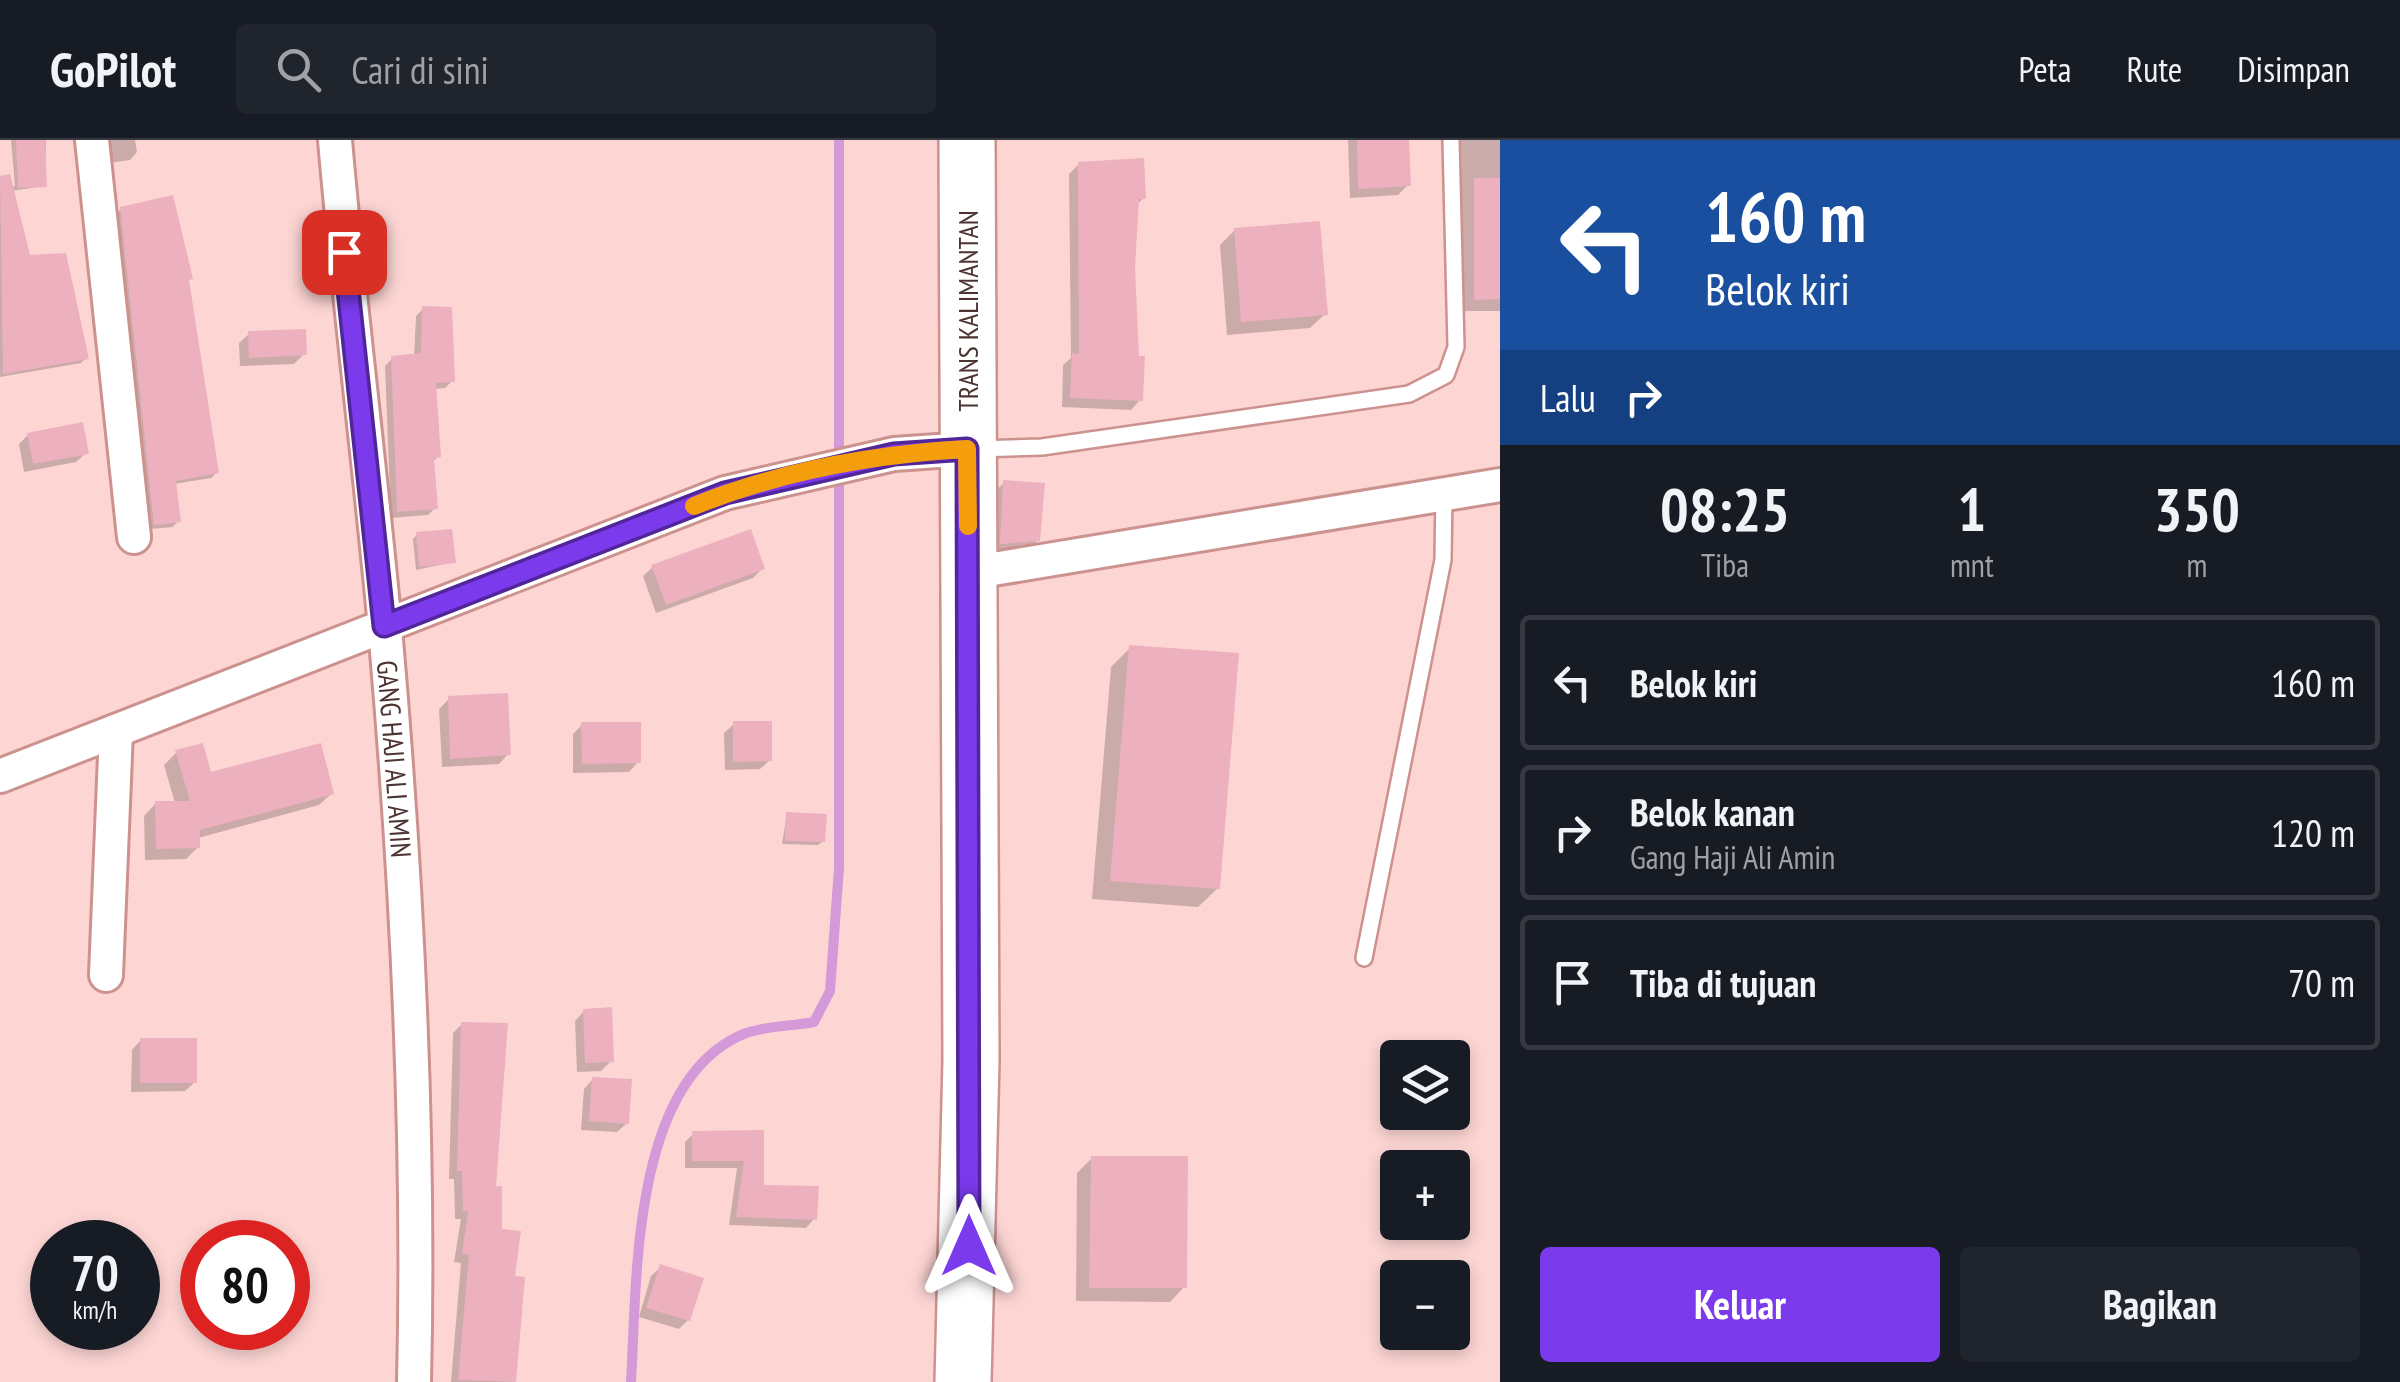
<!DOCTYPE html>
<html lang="id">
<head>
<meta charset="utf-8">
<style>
  :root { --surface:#171b24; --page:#20242c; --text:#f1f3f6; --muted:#9ea1a6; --line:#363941; --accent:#7c3aed }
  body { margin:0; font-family:"PT Sans Narrow",sans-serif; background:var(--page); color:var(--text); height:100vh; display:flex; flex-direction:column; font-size:38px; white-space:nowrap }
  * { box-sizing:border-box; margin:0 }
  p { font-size:32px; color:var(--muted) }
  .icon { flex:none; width:55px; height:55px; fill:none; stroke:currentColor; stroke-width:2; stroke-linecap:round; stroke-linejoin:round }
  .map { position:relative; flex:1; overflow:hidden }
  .drawer { display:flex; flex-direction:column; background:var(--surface); width:900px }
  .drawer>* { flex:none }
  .hud { background:#1a4fa0; color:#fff; overflow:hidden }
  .fabs { position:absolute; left:1380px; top:900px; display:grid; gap:20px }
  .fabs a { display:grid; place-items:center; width:90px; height:90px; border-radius:10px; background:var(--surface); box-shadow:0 5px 15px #0003; font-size:50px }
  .speed { position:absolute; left:30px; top:1080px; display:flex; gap:20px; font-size:50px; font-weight:700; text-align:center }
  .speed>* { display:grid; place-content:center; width:130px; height:130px; border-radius:50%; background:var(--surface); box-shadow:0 5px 15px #0003; line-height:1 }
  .speed small { font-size:25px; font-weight:400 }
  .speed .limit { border:15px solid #d22; background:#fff; color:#111 }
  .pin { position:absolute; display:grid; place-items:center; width:85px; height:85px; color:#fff; margin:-42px; border-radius:20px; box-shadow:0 5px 15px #0006 }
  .me { position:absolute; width:110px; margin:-55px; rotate:0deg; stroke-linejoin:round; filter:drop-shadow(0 0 8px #0008) }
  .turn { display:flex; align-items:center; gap:35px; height:210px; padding:0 40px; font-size:45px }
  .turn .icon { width:130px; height:130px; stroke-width:2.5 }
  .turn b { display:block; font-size:70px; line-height:85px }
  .then { display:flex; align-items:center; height:95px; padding:0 40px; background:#0003; gap:20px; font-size:38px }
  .eta { display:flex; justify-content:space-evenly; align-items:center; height:170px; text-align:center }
  .eta b { font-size:60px; font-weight:600; line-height:70px }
  .button { display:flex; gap:20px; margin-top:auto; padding:20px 40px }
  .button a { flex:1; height:115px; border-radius:10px; background:var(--accent); color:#fff; font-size:40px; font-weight:600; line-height:115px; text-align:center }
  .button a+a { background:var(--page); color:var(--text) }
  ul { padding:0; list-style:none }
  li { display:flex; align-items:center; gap:30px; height:135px; margin:0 20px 15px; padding:0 20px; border:5px solid var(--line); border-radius:10px }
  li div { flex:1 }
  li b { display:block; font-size:38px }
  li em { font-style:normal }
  header { display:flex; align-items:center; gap:60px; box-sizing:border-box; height:140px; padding:0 50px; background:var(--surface); border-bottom:2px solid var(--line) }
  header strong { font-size:48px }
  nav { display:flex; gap:55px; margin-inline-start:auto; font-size:35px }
  .search { width:700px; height:90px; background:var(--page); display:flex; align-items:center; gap:25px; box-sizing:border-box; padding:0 35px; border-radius:10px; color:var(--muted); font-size:38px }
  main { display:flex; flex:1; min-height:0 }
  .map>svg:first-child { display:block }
</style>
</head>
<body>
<header>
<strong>GoPilot</strong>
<div class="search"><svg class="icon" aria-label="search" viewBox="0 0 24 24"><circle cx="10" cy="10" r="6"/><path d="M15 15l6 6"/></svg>Cari di sini</div>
<nav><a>Peta</a><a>Rute</a><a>Disimpan</a></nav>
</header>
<main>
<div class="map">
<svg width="1500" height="1242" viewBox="0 0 1500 1242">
  <rect width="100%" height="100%" fill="#fdd6d4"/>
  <g fill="#0003">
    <polygon points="11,0 46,0 45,46 11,51 28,118 86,218 81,223 0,237 0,50 15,46"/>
    <polygon points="106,0 135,0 137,12 130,20 108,23"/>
    <polygon points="1348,0 1406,0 1408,45 1398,55 1350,58"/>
    <polygon points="1461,0 1500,0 1500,171 1463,171"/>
    <polygon points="1079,24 1144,58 1136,65 1132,128 1140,260 1131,270 1062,267 1063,225 1071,218 1069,34"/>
    <polygon points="121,69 187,141 217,332 211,338 174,344 178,381 173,387 150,389 115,75"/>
    <polygon points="1235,90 1325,174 1310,188 1227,195 1220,105"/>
    <polygon points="423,169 452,241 445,248 434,249 439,316 432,322 435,368 428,375 391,378 385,226 392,219 414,217 416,176"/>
    <polygon points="249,194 304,214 294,224 240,226 239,203"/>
    <polygon points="28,295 86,313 76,322 24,332 19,304"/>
    <polygon points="1004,343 1038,400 1028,410 992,412 994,352"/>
    <polygon points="417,395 453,422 416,430 413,399"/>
    <polygon points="653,427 762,429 753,438 656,473 643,436"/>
    <polygon points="1130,508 1218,748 1198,767 1092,759 1111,527"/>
    <polygon points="449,559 508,614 499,624 442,627 439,569"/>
    <polygon points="734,584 770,620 760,629 725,630 724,593"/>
    <polygon points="582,585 638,622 629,632 573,633 573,594"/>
    <polygon points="177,612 209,635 332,653 319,665 198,698 198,707 186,719 145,720 144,676 156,663 175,663 164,625"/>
    <polygon points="787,674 823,701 818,705 782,704"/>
    <polygon points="584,871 611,921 601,931 577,932 575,881"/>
    <polygon points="462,884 500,1091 512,1139 522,1139 513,1242 451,1242 461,1123 454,1122 461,1079 455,1079 454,1039 449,1039 453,893"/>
    <polygon points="141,900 195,942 185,951 131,952 132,910"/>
    <polygon points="593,939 627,983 617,992 581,990 584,949"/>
    <polygon points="762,993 762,1047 814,1079 806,1088 729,1085 737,1028 685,1028 685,1002 693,994"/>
    <polygon points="1092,1018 1184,1147 1170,1162 1076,1161 1077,1033"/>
    <polygon points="661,1127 688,1180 679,1189 639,1177 651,1136"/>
  </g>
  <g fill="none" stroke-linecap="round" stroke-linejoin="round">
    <path stroke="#d399d9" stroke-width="10" d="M631,1242c6,-101 0,-304 115,-349 20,-7 47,-7 68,-11l16,-31 9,-123v-728"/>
  </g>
  <g fill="#ecb0bf">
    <polygon points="16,0 45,0 47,47 18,48"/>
    <polygon points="1357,0 1409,0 1411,46 1358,49"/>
    <polygon points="1144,18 1146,59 1139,59 1135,128 1139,216 1145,216 1143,261 1070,258 1072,213 1079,214 1078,22"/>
    <polygon points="10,34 30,115 66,113 89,219 3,234 0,36"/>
    <polygon points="1474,38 1500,38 1500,159 1474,160"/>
    <polygon points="173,55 193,139 189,140 219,333 176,341 181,382 154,385 120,67"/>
    <polygon points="1320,81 1328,175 1241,182 1234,88"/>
    <polygon points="422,166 452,167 455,242 436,243 441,317 434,318 438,369 397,372 391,216 421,213"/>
    <polygon points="306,189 307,215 249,218 248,191"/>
    <polygon points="83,282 89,314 33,324 27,293"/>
    <polygon points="1003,340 1045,343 1040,401 1000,404"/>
    <polygon points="452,389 456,423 419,427 416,392"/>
    <polygon points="751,389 765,429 666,465 651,425"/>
    <polygon points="1129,505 1239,513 1220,749 1110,741"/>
    <polygon points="508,553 511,615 450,619 448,556"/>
    <polygon points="733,581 772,581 772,621 733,622"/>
    <polygon points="581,582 641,582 641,623 582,624"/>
    <polygon points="203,603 211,632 321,603 334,654 200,690 200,708 156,709 155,661 190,661 175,610"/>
    <polygon points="786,672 827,674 825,702 785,701"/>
    <polygon points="612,867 614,922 585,923 583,869"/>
    <polygon points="461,882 508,883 496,1046 502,1046 502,1089 521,1091 515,1136 525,1137 516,1242 458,1240 469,1115 462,1114 468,1071 463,1071 462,1031 457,1031"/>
    <rect x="140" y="898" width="57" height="45"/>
    <polygon points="592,937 632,939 629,984 589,981"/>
    <polygon points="764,990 764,1045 819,1046 817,1080 736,1077 744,1021 692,1021 692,991"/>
    <polygon points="1091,1016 1188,1016 1187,1148 1089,1148"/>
    <polygon points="660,1124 704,1138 690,1181 646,1168"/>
  </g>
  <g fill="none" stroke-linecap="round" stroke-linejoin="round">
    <g stroke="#cc928e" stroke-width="20">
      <g id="lane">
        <polyline points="976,309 1042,307 1409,254 1446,235 1456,207 1451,0"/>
        <polyline points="1364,818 1443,420 1444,352"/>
      </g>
    </g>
    <g stroke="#cc928e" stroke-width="38">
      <g id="street">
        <polyline points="92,0 134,397"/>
        <path id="s1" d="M335,0c14,163 35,325 50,488 22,251 35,502 29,754"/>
        <polyline points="969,433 1500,345"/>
        <polyline points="0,636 725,353 894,314 967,309"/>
        <polyline points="106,835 116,591"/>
      </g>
    </g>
    <g stroke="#cc928e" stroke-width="60">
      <polyline id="highway" points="963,1242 971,920 967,0"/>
    </g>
    <use href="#lane" stroke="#fff" stroke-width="15"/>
    <use href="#street" stroke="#fff" stroke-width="32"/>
    <use href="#highway" stroke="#fff" stroke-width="55"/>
  </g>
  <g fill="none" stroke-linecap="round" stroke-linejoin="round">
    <g stroke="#51269a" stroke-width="25">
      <polyline id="route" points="344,112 384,486 725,353 894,314 967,309 969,1106"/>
    </g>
    <use href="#route" stroke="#7c3aed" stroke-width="18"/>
    <path stroke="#f59e0b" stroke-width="18" d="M694,366c87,-35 180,-52 273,-57l1,77"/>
  </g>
  <g text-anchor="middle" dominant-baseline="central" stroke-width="8" stroke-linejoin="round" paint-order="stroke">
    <g font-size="28" fill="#4c3332" stroke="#fff">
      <text transform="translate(967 171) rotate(-90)">TRANS KALIMANTAN</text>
      <text stroke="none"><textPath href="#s1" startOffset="622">GANG HAJI ALI AMIN</textPath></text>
    </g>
  </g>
</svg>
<div class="fabs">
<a><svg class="icon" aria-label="layers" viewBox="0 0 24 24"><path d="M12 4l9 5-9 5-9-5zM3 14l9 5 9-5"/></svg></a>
<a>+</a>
<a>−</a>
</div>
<div class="speed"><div>70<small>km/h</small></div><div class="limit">80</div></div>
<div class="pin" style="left:344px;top:112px;background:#d93025"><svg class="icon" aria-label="arrive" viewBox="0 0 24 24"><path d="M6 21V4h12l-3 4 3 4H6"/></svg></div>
<svg class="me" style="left:969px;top:1106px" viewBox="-20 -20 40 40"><path d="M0-17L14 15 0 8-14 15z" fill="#7c3aed" stroke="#fff" stroke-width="4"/></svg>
</div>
<section class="drawer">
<div class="hud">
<div class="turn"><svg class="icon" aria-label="left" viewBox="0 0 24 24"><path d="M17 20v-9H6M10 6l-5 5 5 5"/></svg><div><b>160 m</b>Belok kiri</div></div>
<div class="then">Lalu<svg class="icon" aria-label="right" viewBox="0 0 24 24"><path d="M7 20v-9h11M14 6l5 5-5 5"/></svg></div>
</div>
<div class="eta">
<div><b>08:25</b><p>Tiba</p></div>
<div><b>1</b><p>mnt</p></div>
<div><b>350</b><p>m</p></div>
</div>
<ul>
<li><svg class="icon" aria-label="left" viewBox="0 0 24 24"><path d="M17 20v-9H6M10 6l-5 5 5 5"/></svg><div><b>Belok kiri</b></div><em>160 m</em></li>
<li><svg class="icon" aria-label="right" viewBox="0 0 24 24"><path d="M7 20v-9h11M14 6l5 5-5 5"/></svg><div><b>Belok kanan</b><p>Gang Haji Ali Amin</p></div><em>120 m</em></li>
<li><svg class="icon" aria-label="arrive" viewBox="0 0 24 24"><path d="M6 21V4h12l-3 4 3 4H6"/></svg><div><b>Tiba di tujuan</b></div><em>70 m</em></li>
</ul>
<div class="button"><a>Keluar</a><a>Bagikan</a></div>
</section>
</main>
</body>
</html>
